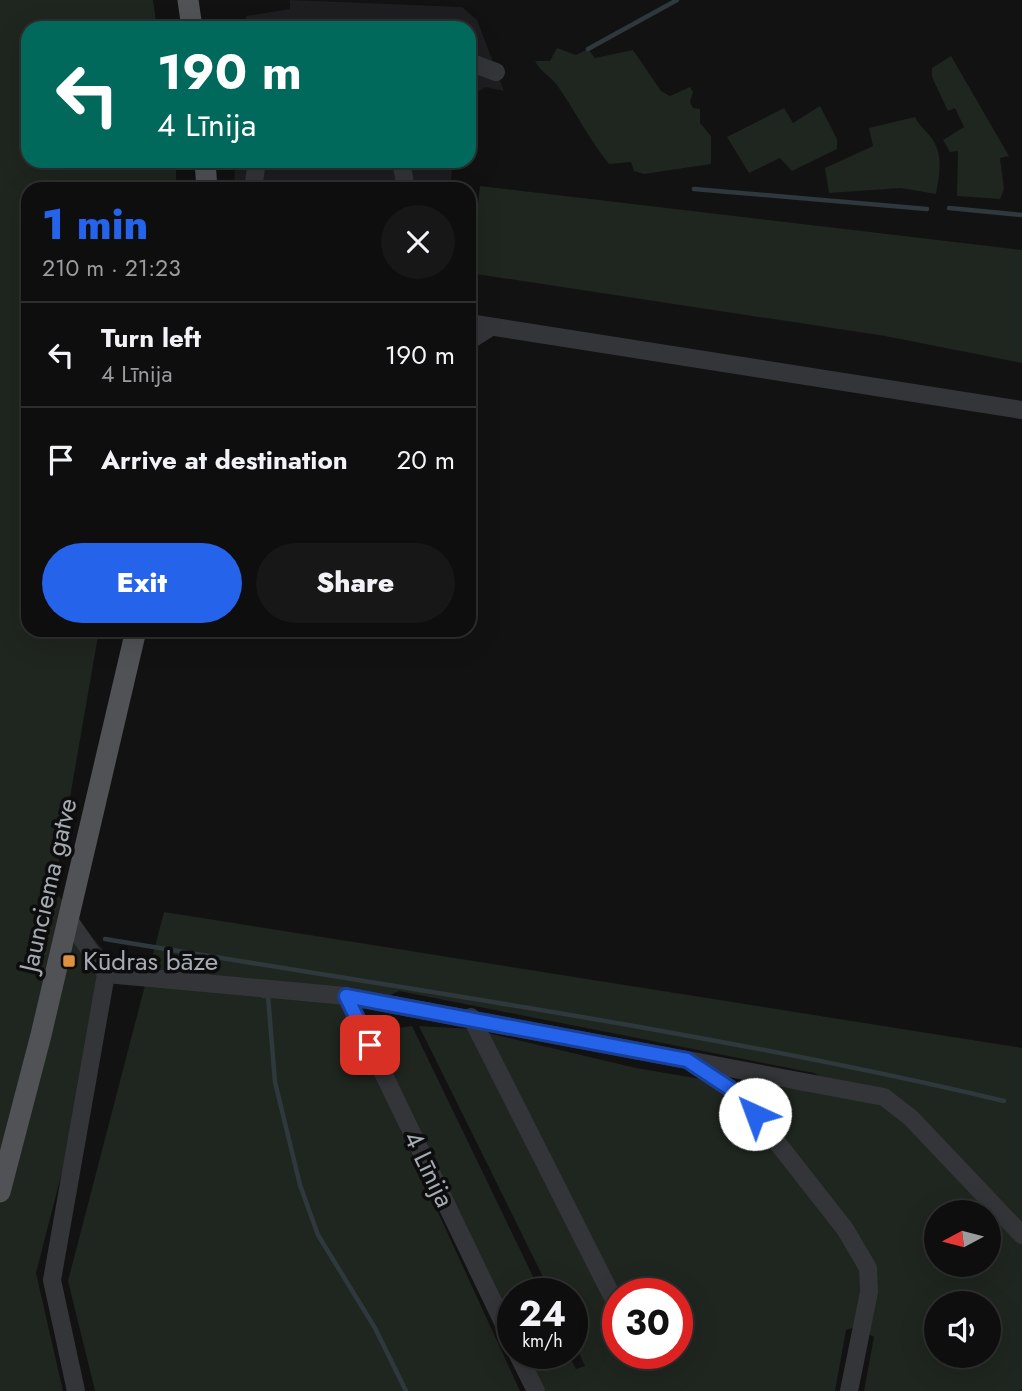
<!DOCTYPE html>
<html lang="en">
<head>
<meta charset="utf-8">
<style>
  :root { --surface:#0e0e0e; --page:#171717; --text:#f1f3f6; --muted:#9b9c9e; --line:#2e2e2e; --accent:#2563eb }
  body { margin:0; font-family:Jost,sans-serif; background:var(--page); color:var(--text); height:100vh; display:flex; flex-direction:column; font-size:26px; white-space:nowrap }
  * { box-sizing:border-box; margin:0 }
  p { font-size:23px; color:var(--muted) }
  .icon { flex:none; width:38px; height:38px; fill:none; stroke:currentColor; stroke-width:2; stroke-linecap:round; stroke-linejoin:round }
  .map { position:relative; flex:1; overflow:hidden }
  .details { position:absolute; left:21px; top:182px; width:455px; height:455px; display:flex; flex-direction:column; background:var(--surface); border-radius:21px; box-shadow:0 7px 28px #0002,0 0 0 2px var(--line) }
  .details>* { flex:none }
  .top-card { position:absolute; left:21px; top:21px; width:455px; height:147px; border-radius:21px; box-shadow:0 7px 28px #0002,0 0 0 2px var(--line); background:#00695c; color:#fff; overflow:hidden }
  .needle { width:46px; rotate:263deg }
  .tools { position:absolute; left:924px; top:1200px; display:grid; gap:14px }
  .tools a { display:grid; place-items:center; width:77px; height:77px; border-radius:50%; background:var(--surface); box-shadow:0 7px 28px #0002,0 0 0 2px var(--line); font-size:35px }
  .speed { position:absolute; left:497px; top:1278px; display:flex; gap:14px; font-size:35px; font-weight:700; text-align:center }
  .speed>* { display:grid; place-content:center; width:91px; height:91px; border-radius:50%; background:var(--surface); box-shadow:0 7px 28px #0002,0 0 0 2px var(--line); line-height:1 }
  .speed small { font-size:18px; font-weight:400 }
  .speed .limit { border:10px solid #d22; background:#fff; color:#111 }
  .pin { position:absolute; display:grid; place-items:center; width:60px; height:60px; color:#fff; margin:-30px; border-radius:14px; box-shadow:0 4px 10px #0006 }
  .me { position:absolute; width:77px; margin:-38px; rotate:317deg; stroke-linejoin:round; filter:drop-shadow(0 0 5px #0008) }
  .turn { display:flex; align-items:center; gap:24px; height:147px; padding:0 21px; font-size:32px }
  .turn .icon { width:91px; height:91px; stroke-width:2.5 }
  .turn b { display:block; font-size:49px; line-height:60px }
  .round { display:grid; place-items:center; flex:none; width:74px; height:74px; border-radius:37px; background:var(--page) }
  .headline { display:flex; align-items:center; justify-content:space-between; height:119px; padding:0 21px }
  h1 { font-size:42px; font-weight:800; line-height:52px; color:var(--accent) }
  .primary-button { display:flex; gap:14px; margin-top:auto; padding:14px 21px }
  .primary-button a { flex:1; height:80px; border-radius:42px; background:var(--accent); color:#fff; font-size:28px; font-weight:800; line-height:80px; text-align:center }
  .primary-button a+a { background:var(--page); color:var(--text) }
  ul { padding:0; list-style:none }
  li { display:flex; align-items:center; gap:21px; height:105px; padding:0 21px; border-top:2px solid var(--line) }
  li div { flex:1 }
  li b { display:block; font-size:26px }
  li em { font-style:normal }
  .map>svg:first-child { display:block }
</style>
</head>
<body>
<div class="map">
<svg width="1022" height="1391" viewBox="0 0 1022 1391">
  <rect width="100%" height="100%" fill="#121213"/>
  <g fill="#1e1e20">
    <polygon points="290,0 462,7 477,20 504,91 486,87 469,97 469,28 245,28 246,16 290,9"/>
    <polygon points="235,161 453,161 450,189 234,189"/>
  </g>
  <g fill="#1f251f" fill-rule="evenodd">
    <polygon points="0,0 153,0 157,28 28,28 28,161 176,161 176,189 28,189 28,630 99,630 54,890 115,965 36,1273 63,1391 0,1391"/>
    <path d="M557,48l19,7 12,-6 7,9 38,-8 28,41 9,5 20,-9 3,5 -3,10 3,6 7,1v14l11,13v28l-67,10 -10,-3 -3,-9 -22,2c-20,-25 -34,-53 -52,-79 -6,-8 -18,-15 -22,-24h15z"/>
    <polygon points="951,56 1009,156 1000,158 1004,189 1000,199 957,196 958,151 950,152 943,140 964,127 955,108 948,111 932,77 932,68"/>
    <polygon points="820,106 837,139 837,149 792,171 780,158 749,173 727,137 784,108 793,123"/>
    <path d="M915,117c4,8 8,11 14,18 15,17 11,38 7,59l-35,-6 -72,5 -4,-25 48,-22 -4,-18z"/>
    <polygon points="480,186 1022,250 1022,363 885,336 476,274 471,266"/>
    <path d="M164,912l858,136v343h-158l10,-54 -19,-10 -9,3 -11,61h-297l-20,-38h50l8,16 9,-3 -13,-28v-45h-21l-132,-267 52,3 165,39 59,10 166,18 -47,-23 -415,-82 -40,19 9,22 44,-6 129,267h-28v24l-10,3 -121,-230 138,301h-425l-27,-110zM555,1195l63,98h59v60h-59v-32zM936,1213h53v52h-53zM936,1304h53v52h-53z"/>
  </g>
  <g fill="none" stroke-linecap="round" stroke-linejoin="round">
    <g stroke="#2f383c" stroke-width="4.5">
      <polyline points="588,49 677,0"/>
      <polyline points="694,189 927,209"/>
      <polyline points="949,208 1022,215"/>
      <path d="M105,939c300,50 603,92 899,162"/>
      <polyline points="263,996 268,996 275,1082 300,1185 318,1235 375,1328 406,1391"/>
    </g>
    <g stroke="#333538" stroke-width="18">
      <polyline points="469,62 496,72"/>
      <polyline points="401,161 406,189"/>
      <polyline points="253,189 257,161"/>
      <polyline points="469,323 1022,410"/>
      <polyline points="469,341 491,327"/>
      <polyline points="69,920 106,974 346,996 884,1097 911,1118 1022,1235"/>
      <polyline points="346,996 513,1343"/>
      <polyline points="471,1017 618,1308"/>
      <polyline points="693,1064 740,1095 845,1229 868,1268 869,1292 849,1391"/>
      <polyline points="517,1353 536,1391"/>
      <polyline points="76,1391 52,1280 106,974"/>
    </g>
    <g stroke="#505256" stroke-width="21">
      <polyline points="188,0 192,28"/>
      <polyline points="205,161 207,189"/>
      <polyline points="0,1192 41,1035 136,630"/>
    </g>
  </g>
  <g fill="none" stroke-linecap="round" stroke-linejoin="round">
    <g stroke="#184099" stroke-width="18">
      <polyline id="route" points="370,1045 346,996 687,1060 740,1095 755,1114"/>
    </g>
    <use href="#route" stroke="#2563eb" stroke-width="12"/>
  </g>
  <rect fill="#de923f" stroke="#0d0d0e" stroke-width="2.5" x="62" y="954" width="14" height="14" rx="3.5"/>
  <g text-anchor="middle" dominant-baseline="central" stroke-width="7" stroke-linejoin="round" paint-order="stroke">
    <g font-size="26" fill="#a5abb2" stroke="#0d0d0e">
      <text transform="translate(48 885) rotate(-77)">Jaunciema gatve</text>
      <text transform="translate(429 1169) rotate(64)">4 Līnija</text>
    </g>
    <g font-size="26" fill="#a5abb2" stroke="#0d0d0e" text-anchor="start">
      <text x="83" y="961">Kūdras bāze</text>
    </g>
  </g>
</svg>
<div class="tools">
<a><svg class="needle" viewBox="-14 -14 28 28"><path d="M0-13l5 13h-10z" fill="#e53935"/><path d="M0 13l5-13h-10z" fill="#9b9c9e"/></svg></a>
<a><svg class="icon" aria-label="sound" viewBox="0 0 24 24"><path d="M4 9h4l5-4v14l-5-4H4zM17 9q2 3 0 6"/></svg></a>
</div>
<div class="speed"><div>24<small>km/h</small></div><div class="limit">30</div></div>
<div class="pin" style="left:370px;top:1045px;background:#d93025"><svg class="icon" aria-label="arrive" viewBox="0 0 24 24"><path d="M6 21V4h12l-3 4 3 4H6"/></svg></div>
<svg class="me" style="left:755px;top:1114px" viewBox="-20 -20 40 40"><circle r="19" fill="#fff"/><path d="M0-13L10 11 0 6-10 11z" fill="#2563eb"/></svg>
<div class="top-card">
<div class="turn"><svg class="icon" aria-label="left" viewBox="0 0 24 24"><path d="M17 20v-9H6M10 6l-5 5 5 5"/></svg><div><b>190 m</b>4 Līnija</div></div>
</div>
<section class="details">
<div class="headline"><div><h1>1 min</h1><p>210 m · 21:23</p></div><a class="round"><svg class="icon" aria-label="close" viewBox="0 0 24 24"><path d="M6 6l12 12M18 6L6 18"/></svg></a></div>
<ul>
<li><svg class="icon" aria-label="left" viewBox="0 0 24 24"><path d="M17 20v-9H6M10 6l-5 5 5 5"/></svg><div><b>Turn left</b><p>4 Līnija</p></div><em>190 m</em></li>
<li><svg class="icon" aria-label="arrive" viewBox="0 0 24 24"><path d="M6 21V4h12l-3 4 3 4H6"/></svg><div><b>Arrive at destination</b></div><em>20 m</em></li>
</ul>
<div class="primary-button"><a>Exit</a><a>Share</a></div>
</section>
</div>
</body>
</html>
